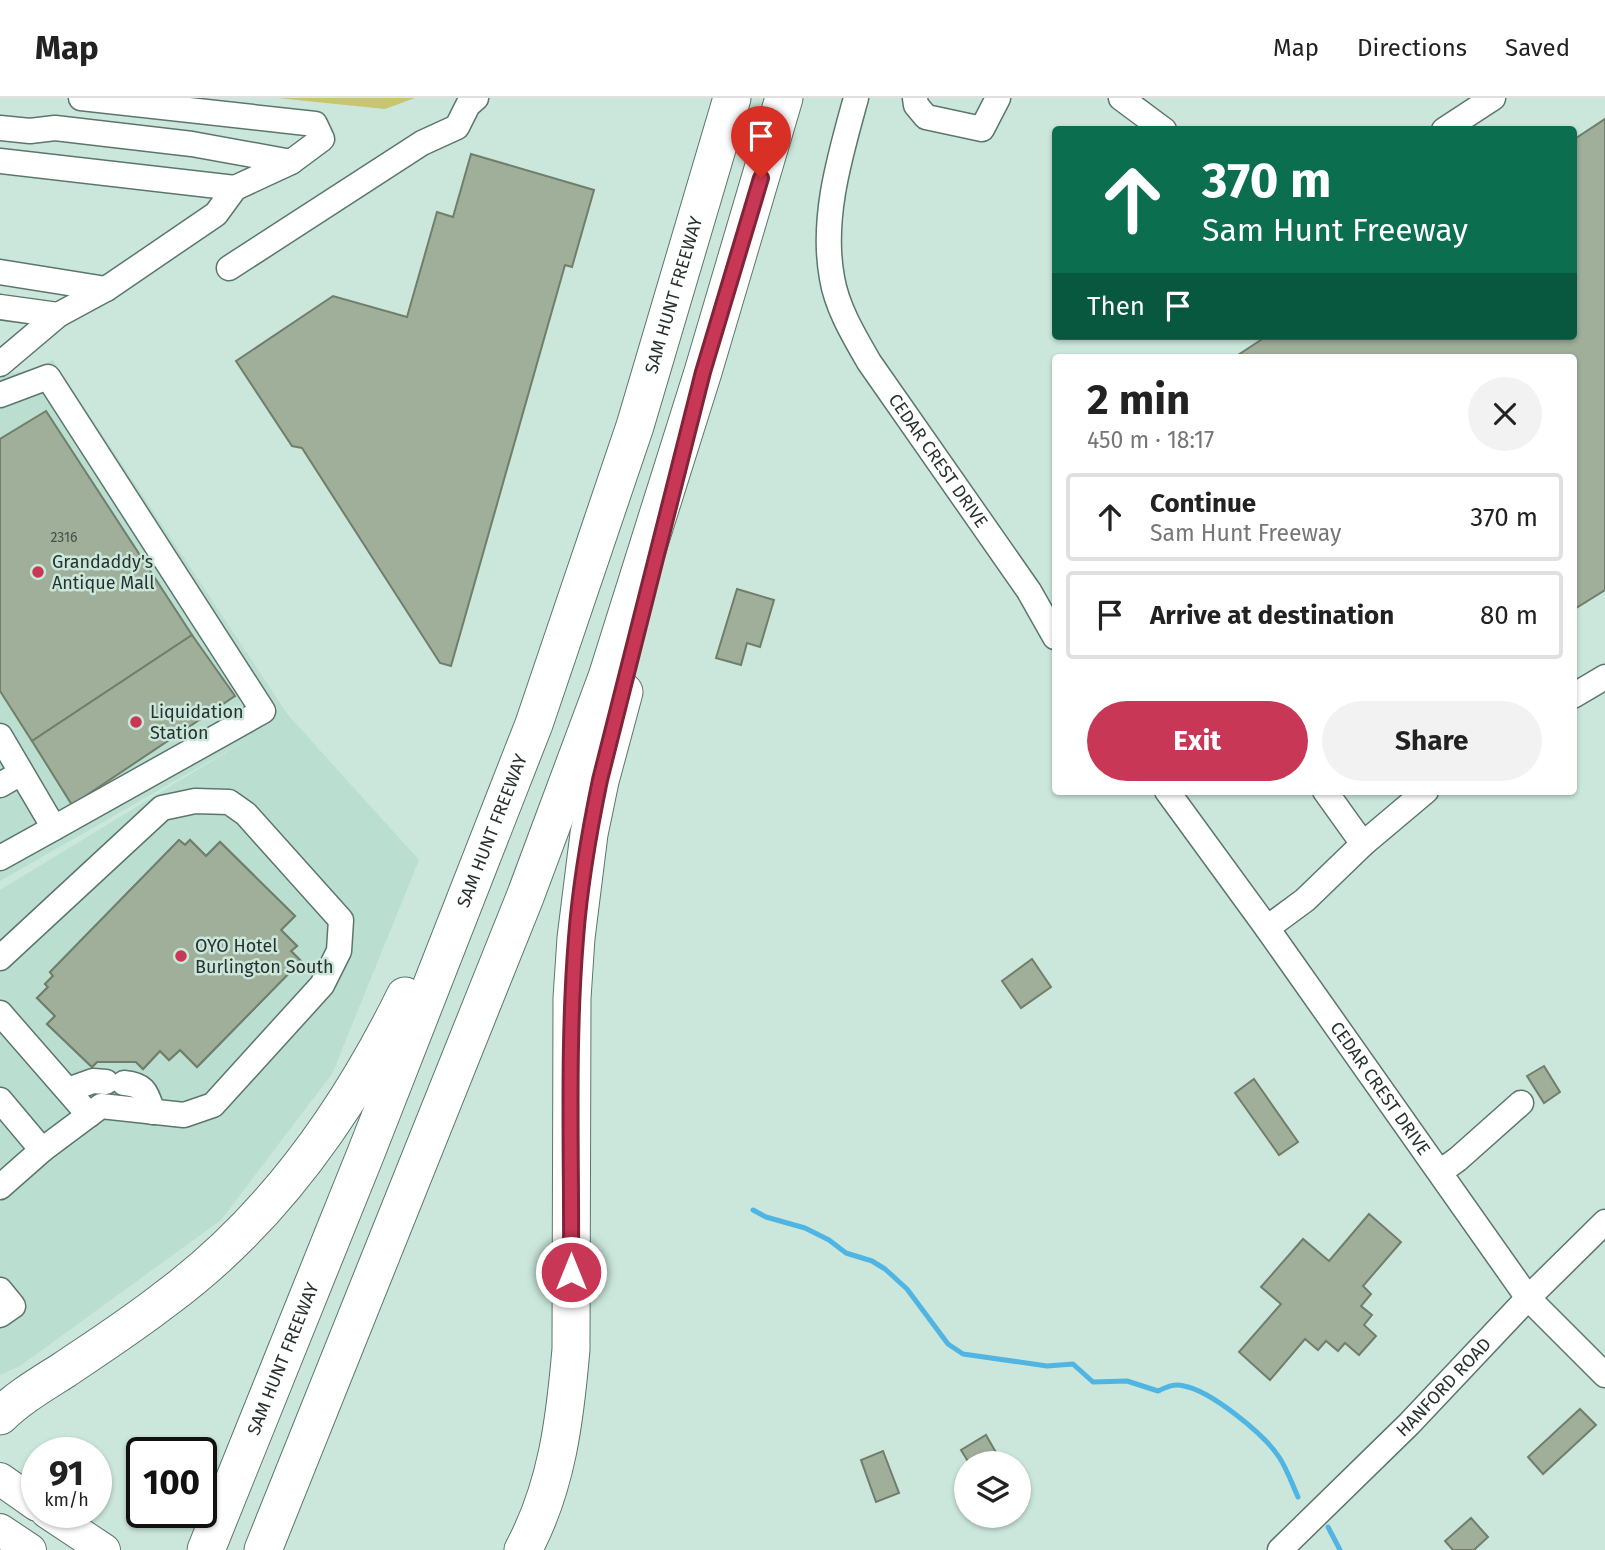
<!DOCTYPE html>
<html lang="en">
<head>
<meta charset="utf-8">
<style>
  :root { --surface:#fff; --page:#f2f2f2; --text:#222; --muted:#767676; --line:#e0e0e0; --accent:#c83856 }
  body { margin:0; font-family:"Fira Sans",sans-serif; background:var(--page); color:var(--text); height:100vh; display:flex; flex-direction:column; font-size:26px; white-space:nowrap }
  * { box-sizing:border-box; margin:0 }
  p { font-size:23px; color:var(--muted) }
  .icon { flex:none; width:38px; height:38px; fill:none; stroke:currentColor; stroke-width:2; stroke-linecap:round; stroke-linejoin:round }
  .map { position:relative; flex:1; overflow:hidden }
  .panel { position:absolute; left:1052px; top:256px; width:525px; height:441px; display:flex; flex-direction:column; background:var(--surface); border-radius:7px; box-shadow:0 2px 5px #0004 }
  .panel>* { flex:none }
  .hud { position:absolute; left:1052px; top:28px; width:525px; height:214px; border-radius:7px; box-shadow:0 2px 5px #0004; background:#0b6e4f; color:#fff; overflow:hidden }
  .controls { position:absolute; left:954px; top:1353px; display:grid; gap:14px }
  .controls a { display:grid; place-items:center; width:77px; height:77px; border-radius:50%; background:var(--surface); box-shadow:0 2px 5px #0004; font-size:35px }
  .speed { position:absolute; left:21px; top:1339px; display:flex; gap:14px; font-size:35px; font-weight:700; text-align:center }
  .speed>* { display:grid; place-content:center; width:91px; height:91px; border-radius:50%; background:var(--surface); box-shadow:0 2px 5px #0004; line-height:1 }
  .speed small { font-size:18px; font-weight:400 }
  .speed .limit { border:4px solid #111; border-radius:10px; background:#fff; color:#111 }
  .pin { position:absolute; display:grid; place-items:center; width:60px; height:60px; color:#fff; margin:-72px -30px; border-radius:50% 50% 50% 0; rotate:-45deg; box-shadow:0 0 7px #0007 }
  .pin .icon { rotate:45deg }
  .me { position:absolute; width:77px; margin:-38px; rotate:0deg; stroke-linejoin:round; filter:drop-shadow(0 0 5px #0008) }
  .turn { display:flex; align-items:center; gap:24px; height:147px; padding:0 35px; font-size:32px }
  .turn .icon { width:91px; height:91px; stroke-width:2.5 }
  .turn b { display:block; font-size:49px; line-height:60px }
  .then { display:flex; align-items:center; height:66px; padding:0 35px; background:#0003; gap:14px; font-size:26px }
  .round { display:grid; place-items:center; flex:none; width:74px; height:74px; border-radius:37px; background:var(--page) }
  .summary { display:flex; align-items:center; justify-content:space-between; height:119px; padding:0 35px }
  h1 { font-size:42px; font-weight:700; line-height:52px }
  .button { display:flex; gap:14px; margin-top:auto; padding:14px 35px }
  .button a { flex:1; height:80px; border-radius:42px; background:var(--accent); color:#fff; font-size:28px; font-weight:700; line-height:80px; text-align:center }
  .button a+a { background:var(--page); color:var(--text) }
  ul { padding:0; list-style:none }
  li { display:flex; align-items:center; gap:21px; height:88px; margin:0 14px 10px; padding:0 21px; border:4px solid var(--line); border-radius:7px }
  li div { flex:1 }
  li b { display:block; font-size:26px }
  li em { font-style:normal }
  header { display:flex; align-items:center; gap:42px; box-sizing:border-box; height:98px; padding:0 35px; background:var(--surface); border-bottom:2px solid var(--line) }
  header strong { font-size:33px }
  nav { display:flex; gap:38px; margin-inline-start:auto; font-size:24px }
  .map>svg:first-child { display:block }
</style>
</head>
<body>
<header>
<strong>Map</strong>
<nav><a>Map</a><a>Directions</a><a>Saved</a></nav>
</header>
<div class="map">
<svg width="1605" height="1452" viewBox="0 0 1605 1452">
  <rect width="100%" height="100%" fill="#cbe7db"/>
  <polygon fill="#badecf" points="53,262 288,617 419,762 332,976 221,1122 20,1268 0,1277 0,792 248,641 0,783 0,277 31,272"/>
  <polygon fill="#c8c571" points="277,0 415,0 385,11"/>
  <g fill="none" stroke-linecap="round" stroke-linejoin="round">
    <g stroke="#50b5e2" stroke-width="5">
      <path d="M753,1112l13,7 39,11 24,12 17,13 26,8 13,8 22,20 41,55 15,10 84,12 26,-2 20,18 34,-1 31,10c9,-4 16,-8 26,-5 27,5 80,48 95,71 8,12 13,27 19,40"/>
      <polyline points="1328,1429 1340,1452"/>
    </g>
  </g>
  <g fill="#9faf9a" stroke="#707e6b" stroke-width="2" fill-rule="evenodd">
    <polygon points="1605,21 1605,492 1573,512 1573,259 1235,259 1267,238 1573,238 1573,42"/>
    <polygon points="471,56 594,92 572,169 565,167 451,568 440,565 302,350 292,348 236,263 333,198 407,219 437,114 453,119"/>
    <polygon points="46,313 192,537 32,643 0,593 0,341"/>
    <polygon points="737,491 774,502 760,549 747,545 741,567 716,560"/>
    <polygon points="192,537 235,598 72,707 32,643"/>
    <path d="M179,742l6,5 5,-5 16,16 14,-14 75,74 -14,14 16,16 -6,5 10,10 -104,106 -17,-17 -11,10 -9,-9 -17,18 -7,-7h-39l-5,5 -45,-43 8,-8 -18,-18 11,-11 -3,-3 8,-8 -3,-4zM195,782l59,58 -90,91 -58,-58z"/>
    <polygon points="179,742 185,747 190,742 206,758 220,744 295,818 281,832 297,848 291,853 301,863 197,969 180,952 169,962 160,953 143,971 136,964 97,964 92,969 47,926 55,918 37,900 48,889 45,886 53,878 50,874"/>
    <polygon points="1032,861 1051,889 1021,910 1002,883"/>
    <polygon points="1544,968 1560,994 1544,1005 1527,978"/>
    <polygon points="1254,981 1298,1044 1279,1057 1235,995"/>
    <polygon points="1369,1116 1401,1144 1363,1188 1371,1196 1361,1208 1372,1217 1364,1227 1376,1238 1359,1257 1345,1245 1338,1253 1326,1243 1318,1252 1305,1241 1270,1282 1239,1254 1281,1206 1261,1189 1303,1141 1329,1163"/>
    <polygon points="1580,1311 1596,1327 1543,1376 1528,1359"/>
    <polygon points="986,1337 1002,1365 969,1365 961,1352"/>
    <polygon points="883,1353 899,1395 876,1404 861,1362"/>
    <polygon points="1471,1420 1488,1439 1474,1452 1453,1452 1445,1443"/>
  </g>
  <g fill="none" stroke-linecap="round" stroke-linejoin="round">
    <g stroke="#5c766c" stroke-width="27">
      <g id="minor">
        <path id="s1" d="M856,0c-16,58 -35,120 -24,180 5,30 22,58 37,84l160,229 26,46"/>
        <polyline points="915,0 916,7 926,19 982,31 998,0"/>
        <polyline points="1121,0 1164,32"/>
        <polyline points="0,30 30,33 55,30 192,46 291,64"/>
        <polyline points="1444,32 1493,0"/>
        <polyline points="0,63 235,90"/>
        <polyline points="229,170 422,45 457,29 468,7 476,0"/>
        <polyline points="0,174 106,191"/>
        <polyline points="0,209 58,217"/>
        <polyline points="0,266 58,217 106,191 216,116 235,90 291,64 322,41 315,26 81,0"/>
        <polyline points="0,297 48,279 263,613 54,730 0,638"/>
        <polyline points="1573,598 1605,579"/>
        <polyline points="0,687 21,675"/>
        <path id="s2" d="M1167,693l100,137 261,370 77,77"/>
        <polyline points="1325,693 1363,746"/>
        <polyline points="0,760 54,730"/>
        <polyline points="1267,830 1305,802 1363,746 1426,693"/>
        <polyline points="0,860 162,710 195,703 229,704 246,716 341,822 339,853 322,887 213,1007 184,1017 101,1008 42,1052 0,1089"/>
        <polyline points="0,915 89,1017"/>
        <path d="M124,985c22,2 22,10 29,29"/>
        <polyline points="68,992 93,983 106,984"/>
        <polyline points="0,1002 42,1052"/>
        <polyline points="1440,1074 1458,1061 1521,1005"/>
        <polyline points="0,1192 13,1208 0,1217"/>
        <path id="s3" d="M1280,1452l129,-126 119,-126 77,-76"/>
      </g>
    </g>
    <g stroke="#5c766c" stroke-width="34">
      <g id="major">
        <polyline points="0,1381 37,1407"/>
        <polyline points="47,1414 104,1452"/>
        <polyline points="0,1432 30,1452"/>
      </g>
    </g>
    <g stroke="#5c766c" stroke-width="39">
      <g id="highway">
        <path d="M0,1318c18,-18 42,-32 64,-46 34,-23 68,-45 100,-70 105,-77 184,-188 241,-304"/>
        <path id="s4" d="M206,1452l160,-397 168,-429 101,-298 97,-328"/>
        <polyline points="263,1452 525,799 607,579 703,274 784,0"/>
        <path d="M523,1452c34,-63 42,-131 48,-201l1,-351 4,-60 13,-104 11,-53 24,-89"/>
      </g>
    </g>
    <use href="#minor" stroke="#fff" stroke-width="24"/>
    <use href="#major" stroke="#fff" stroke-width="32"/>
    <use href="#highway" stroke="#fff" stroke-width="37"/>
  </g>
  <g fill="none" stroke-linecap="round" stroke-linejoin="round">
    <g stroke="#822438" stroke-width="18">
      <path id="route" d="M571,1174c1,-111 -4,-223 5,-334 4,-53 13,-105 24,-158l103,-408 58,-194"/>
    </g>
    <use href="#route" stroke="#c83856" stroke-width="12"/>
  </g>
  <g fill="#c83856" stroke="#cbe7db" stroke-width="2.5">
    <circle cx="38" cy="474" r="7"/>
    <circle cx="136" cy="624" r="7"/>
    <circle cx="181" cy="858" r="7"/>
  </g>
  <g text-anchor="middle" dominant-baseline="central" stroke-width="5" stroke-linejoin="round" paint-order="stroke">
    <g font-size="14" fill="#455149">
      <text x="64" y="439">2316</text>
    </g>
    <g font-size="18" fill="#27322e" stroke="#cbe7db">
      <text stroke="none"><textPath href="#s4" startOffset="1340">SAM HUNT FREEWAY</textPath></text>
      <text stroke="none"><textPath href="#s1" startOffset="396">CEDAR CREST DRIVE</textPath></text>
      <text stroke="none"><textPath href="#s4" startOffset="774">SAM HUNT FREEWAY</textPath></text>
      <text stroke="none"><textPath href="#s2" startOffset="366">CEDAR CREST DRIVE</textPath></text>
      <text stroke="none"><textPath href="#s4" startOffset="206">SAM HUNT FREEWAY</textPath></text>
      <text stroke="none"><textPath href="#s3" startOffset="231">HANFORD ROAD</textPath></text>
    </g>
    <g font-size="18" fill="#27322e" stroke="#cbe7db" text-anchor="start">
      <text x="52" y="464">Grandaddy's<tspan x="52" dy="21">Antique Mall</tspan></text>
      <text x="150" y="614">Liquidation<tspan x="150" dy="21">Station</tspan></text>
      <text x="195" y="848">OYO Hotel<tspan x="195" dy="21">Burlington South</tspan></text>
    </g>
  </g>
</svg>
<div class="controls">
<a><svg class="icon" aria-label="layers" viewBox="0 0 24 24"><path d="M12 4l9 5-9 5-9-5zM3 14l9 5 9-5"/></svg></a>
</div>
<div class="speed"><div>91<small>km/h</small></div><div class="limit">100</div></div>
<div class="pin" style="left:761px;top:80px;background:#d93025"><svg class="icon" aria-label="arrive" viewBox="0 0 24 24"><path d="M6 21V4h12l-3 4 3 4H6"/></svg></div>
<svg class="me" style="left:571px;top:1174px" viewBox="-20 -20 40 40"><circle r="17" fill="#c83856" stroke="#fff" stroke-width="3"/><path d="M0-11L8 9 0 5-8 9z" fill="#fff"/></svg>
<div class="hud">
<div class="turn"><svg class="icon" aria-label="ahead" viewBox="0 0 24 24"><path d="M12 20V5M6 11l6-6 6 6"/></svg><div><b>370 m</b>Sam Hunt Freeway</div></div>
<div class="then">Then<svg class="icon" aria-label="arrive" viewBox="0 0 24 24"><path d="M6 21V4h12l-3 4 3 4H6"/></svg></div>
</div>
<section class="panel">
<div class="summary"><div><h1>2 min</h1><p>450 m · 18:17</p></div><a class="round"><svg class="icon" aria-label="close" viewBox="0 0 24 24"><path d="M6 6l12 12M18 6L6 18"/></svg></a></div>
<ul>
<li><svg class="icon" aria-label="ahead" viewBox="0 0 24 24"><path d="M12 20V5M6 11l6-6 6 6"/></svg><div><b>Continue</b><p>Sam Hunt Freeway</p></div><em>370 m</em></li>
<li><svg class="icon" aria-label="arrive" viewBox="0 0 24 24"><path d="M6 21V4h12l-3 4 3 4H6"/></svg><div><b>Arrive at destination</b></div><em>80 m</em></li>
</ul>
<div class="button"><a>Exit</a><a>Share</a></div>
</section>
</div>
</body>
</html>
